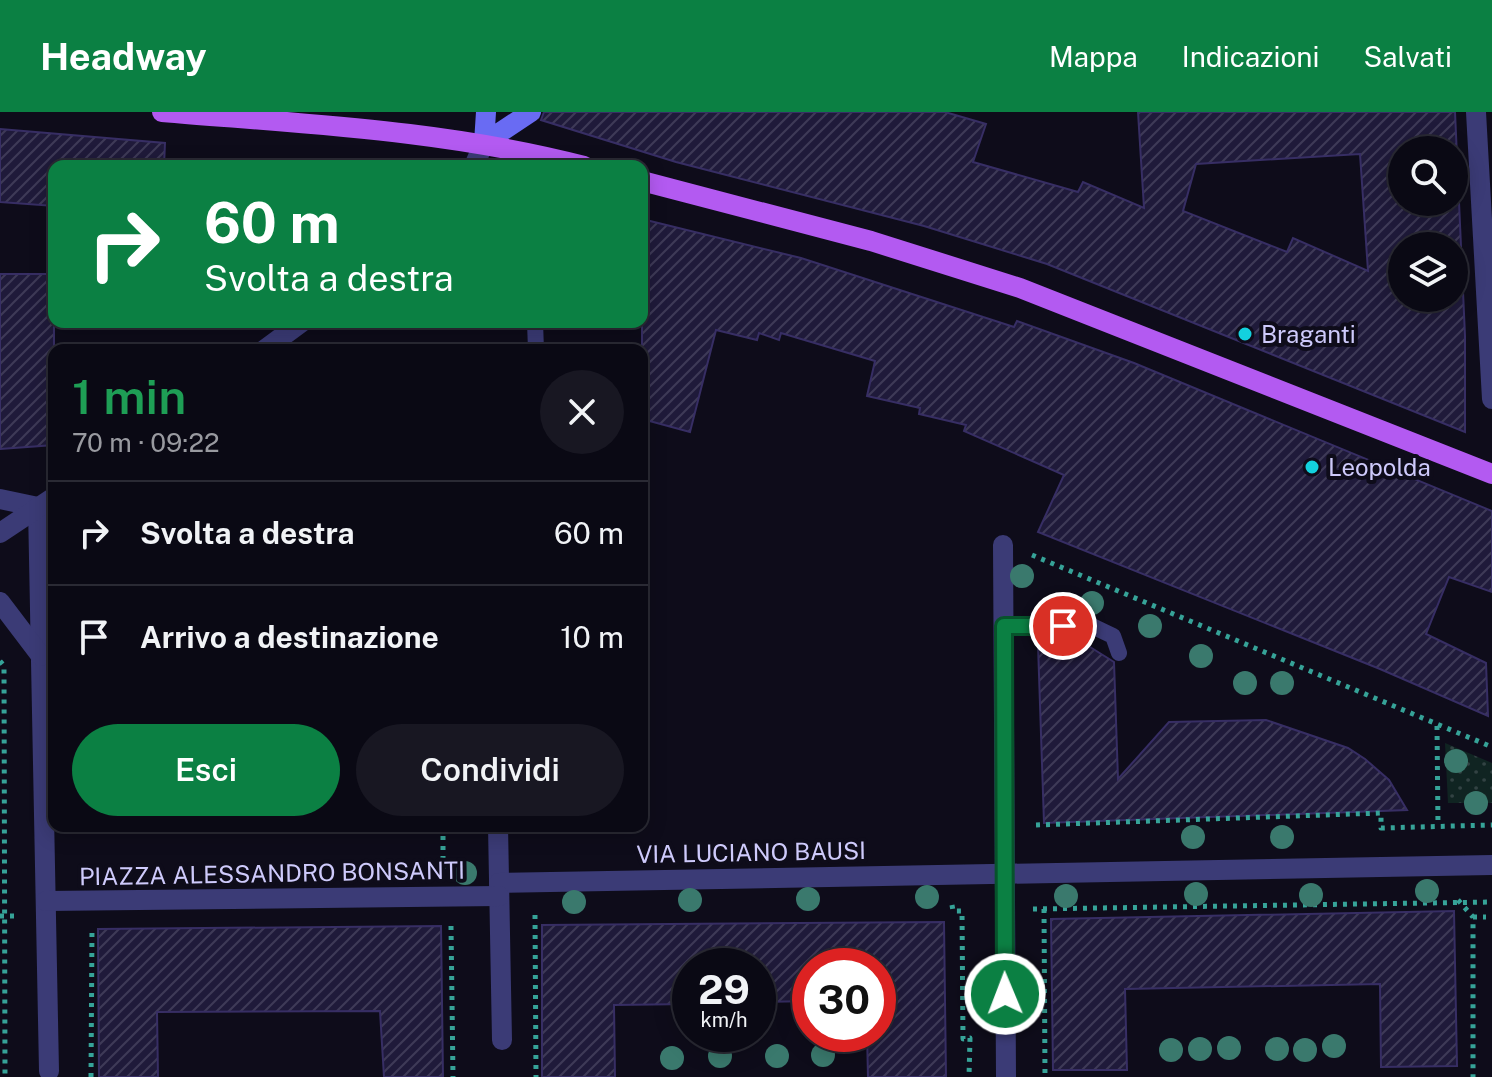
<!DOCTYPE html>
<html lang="it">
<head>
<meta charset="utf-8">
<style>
  :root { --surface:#0a0914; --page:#181722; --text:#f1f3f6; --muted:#999aa0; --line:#2a2a34; --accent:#0b8043 }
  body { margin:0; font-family:"Public Sans",sans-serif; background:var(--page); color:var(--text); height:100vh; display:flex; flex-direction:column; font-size:30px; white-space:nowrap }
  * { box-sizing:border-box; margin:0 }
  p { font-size:26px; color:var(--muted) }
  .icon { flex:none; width:44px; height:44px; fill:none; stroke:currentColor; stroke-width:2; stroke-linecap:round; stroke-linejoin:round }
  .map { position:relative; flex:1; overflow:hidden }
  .details { position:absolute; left:48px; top:232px; width:600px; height:488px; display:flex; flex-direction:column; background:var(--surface); border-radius:16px; box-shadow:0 4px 20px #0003,0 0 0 2px var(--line) }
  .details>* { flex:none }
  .guide { position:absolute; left:48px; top:48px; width:600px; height:168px; border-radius:16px; box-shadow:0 4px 20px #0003,0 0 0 2px var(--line); background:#0b8043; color:#fff; overflow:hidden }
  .fabs { position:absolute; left:1388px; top:24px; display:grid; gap:16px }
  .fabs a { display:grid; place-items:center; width:80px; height:80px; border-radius:50%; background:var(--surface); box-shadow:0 4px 20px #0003,0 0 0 2px var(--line); font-size:40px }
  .speed { position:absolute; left:672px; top:836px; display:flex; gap:16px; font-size:40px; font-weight:700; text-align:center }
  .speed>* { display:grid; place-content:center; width:104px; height:104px; border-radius:50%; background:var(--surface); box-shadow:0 4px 20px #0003,0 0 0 2px var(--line); line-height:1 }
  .speed small { font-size:20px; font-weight:400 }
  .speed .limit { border:12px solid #d22; background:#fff; color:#111 }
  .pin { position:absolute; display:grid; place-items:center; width:68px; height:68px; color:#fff; margin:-34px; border:4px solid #fff; border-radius:50%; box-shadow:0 2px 8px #0007 }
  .me { position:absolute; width:88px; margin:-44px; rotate:359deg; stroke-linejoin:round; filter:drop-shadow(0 0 6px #0008) }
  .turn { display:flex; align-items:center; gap:28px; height:168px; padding:0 24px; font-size:36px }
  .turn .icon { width:104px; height:104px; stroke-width:2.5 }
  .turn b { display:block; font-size:56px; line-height:68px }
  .round { display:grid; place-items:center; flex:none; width:84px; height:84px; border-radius:42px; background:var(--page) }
  .headline { display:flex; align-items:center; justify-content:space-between; height:136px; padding:0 24px }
  h1 { font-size:48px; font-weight:600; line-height:60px; color:#1e9e55 }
  .button { display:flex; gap:16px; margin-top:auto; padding:16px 24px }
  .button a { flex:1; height:92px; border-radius:48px; background:var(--accent); color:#fff; font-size:32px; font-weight:600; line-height:92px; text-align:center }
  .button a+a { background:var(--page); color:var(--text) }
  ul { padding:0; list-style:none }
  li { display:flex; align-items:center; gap:24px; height:104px; padding:0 24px; border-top:2px solid var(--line) }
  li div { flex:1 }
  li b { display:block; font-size:30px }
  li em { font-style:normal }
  header { display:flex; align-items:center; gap:48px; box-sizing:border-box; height:112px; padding:0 40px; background:var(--accent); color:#fff }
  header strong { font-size:38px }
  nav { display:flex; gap:44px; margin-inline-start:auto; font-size:28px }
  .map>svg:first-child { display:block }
</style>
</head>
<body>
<header>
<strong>Headway</strong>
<nav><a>Mappa</a><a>Indicazioni</a><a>Salvati</a></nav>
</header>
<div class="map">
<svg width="1492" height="965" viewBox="0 0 1492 965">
  <defs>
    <pattern id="park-dots" width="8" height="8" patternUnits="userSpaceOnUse" patternTransform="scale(2)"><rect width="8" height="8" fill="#102422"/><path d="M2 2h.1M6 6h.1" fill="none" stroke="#324243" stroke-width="1.8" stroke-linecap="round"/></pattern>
    <pattern id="building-hatch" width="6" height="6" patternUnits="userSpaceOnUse" patternTransform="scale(2)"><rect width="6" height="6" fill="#1f1a3a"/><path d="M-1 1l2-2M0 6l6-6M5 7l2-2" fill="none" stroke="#3e3a57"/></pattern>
  </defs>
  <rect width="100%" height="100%" fill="#0e0c1a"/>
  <polygon fill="url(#park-dots)" points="1445,631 1492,651 1492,691 1448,691"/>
  <g fill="url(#building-hatch)" stroke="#372e64" stroke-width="2" fill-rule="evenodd">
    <path d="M544,0h401l41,12 -13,38 105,30 5,-10 61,26 -6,-96h317l10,224v96l-418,-168 -123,-38 -248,-64 -135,-42zM1402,38h52v52h-52zM1360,42l8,117 -75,-33 -6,14 -104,-41 13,-47zM1402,134h52v52h-52z"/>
    <polygon points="0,17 165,31 164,54 54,54 54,94 0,90"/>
    <polygon points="642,107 801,146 1014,215 1017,209 1134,251 1492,399 1492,480 1449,465 1426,522 1486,551 1488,604 1380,557 1038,420 1064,363 964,319 966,313 919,302 920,296 867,284 875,249 781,221 779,228 759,221 757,228 716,218 690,320 642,307"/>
    <polygon points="0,162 54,162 54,333 0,337"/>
    <polygon points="1082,530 1114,550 1118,667 1169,610 1266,608 1348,636 1365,647 1389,668 1407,698 1044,711 1038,533"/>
    <polygon points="1454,799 1457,954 1381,955 1380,872 1125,877 1127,958 1053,958 1051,807"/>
    <polygon points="944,810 946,965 868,965 867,922 878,922 878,854 810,854 810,889 758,890 758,854 690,854 690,892 614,893 615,965 542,965 542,813"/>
    <polygon points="441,814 443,965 384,965 380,899 157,900 158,965 99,965 98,817"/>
  </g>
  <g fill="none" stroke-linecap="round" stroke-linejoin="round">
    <g stroke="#36a398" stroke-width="5" stroke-dasharray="4 6" stroke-linecap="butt">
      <polyline points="1032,443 1492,635"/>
      <polyline points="0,549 4,554 5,965"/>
      <polyline points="1437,614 1438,714"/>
      <polyline points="1036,713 1381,701 1381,716 1492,713"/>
      <polyline points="443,714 443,757"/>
      <polyline points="1458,788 1473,805 1473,965"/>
      <polyline points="952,793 953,799 962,799 963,927 970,926 969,965"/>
      <polyline points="1033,797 1492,790"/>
      <polyline points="1044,797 1045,965"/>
      <polyline points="535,803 536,965"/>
      <polyline points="0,804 16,804"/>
      <polyline points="1473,805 1486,805"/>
      <polyline points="451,814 453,965"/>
      <polyline points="91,965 92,816"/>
    </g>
    <g stroke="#3b3b76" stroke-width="16">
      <polyline points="535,210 536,238"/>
      <polyline points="1004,514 1092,514 1113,524 1119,541"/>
    </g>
    <g stroke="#3b3b76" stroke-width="20">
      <polyline points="1476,0 1492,287"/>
      <polyline points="474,54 484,31"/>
      <polyline points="264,238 302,210"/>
      <polyline points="0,387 38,395"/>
      <polyline points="38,395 49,959"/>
      <polyline points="0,421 54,385"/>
      <polyline points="1003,433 1006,965"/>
      <polyline points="0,490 41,544"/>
      <polyline points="498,714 502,928"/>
      <polyline points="499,771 1492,753"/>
      <polyline points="46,789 499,784"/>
    </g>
    <polyline stroke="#696bf3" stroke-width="20" points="486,0 484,31 531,0"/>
    <g stroke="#b35af1" stroke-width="20">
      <path d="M162,0c142,12 284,18 422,54"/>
      <polyline points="642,69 871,129 1020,176 1492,362"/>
    </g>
  </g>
  <g fill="#3a796d">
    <circle cx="1022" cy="464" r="12"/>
    <circle cx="1092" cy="491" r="12"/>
    <circle cx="1150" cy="514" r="12"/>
    <circle cx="1201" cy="544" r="12"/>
    <circle cx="1245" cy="571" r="12"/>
    <circle cx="1282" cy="571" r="12"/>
    <circle cx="1456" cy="649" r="12"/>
    <circle cx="1476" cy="691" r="12"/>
    <circle cx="1193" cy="725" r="12"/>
    <circle cx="1282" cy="725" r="12"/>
    <circle cx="465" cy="761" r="12"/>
    <circle cx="1427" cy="779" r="12"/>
    <circle cx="1196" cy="782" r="12"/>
    <circle cx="1311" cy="783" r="12"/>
    <circle cx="1066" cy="784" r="12"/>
    <circle cx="927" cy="785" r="12"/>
    <circle cx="808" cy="787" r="12"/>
    <circle cx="690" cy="788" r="12"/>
    <circle cx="574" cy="790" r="12"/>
    <circle cx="1334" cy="934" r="12"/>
    <circle cx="1229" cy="936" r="12"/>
    <circle cx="1200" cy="937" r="12"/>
    <circle cx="1277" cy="937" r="12"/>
    <circle cx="1171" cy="938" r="12"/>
    <circle cx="1305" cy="938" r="12"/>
    <circle cx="823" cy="943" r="12"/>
    <circle cx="720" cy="944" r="12"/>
    <circle cx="777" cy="944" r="12"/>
    <circle cx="672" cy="946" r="12"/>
  </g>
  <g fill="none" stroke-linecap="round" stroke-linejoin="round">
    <g stroke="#07532c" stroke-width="20">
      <polyline id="route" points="1005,882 1004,514 1063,514"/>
    </g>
    <use href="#route" stroke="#0b8043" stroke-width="14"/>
  </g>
  <g fill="#13d1de" stroke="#0e0c1a" stroke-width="3">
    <circle cx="1245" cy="222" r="8"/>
    <circle cx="1312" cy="355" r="8"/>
  </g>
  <g text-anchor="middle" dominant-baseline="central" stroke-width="8" stroke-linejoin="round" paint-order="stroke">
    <g font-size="24" fill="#cecafb" stroke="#0e0c1a" text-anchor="start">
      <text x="1261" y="222">Braganti</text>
      <text x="1328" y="355">Leopolda</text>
    </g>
    <g font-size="24" fill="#cecafb" stroke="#0e0c1a">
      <text transform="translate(751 740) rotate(-1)">VIA LUCIANO BAUSI</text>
      <text transform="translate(272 761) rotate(-1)">PIAZZA ALESSANDRO BONSANTI</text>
    </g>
  </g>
</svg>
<div class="fabs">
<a><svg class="icon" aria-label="search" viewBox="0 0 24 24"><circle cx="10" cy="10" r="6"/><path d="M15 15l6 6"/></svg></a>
<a><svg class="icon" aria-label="layers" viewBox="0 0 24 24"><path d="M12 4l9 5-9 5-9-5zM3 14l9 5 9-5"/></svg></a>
</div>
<div class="speed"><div>29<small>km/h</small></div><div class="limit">30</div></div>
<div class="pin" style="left:1063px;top:514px;background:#d93025"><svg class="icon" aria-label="arrive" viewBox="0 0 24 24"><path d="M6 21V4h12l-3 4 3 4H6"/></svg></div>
<svg class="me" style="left:1005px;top:882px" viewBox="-20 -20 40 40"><circle r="17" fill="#0b8043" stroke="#fff" stroke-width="3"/><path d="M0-11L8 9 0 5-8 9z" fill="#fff"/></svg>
<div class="guide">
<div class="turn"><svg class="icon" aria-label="right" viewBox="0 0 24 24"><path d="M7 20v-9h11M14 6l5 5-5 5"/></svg><div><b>60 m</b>Svolta a destra</div></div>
</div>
<section class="details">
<div class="headline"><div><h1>1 min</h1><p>70 m · 09:22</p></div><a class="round"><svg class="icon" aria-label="close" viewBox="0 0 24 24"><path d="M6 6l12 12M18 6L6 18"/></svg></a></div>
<ul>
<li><svg class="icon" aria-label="right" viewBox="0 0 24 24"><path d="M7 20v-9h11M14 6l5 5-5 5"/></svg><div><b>Svolta a destra</b></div><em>60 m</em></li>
<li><svg class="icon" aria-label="arrive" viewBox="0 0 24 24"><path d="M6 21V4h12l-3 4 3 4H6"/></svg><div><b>Arrivo a destinazione</b></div><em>10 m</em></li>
</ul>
<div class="button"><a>Esci</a><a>Condividi</a></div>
</section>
</div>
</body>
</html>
